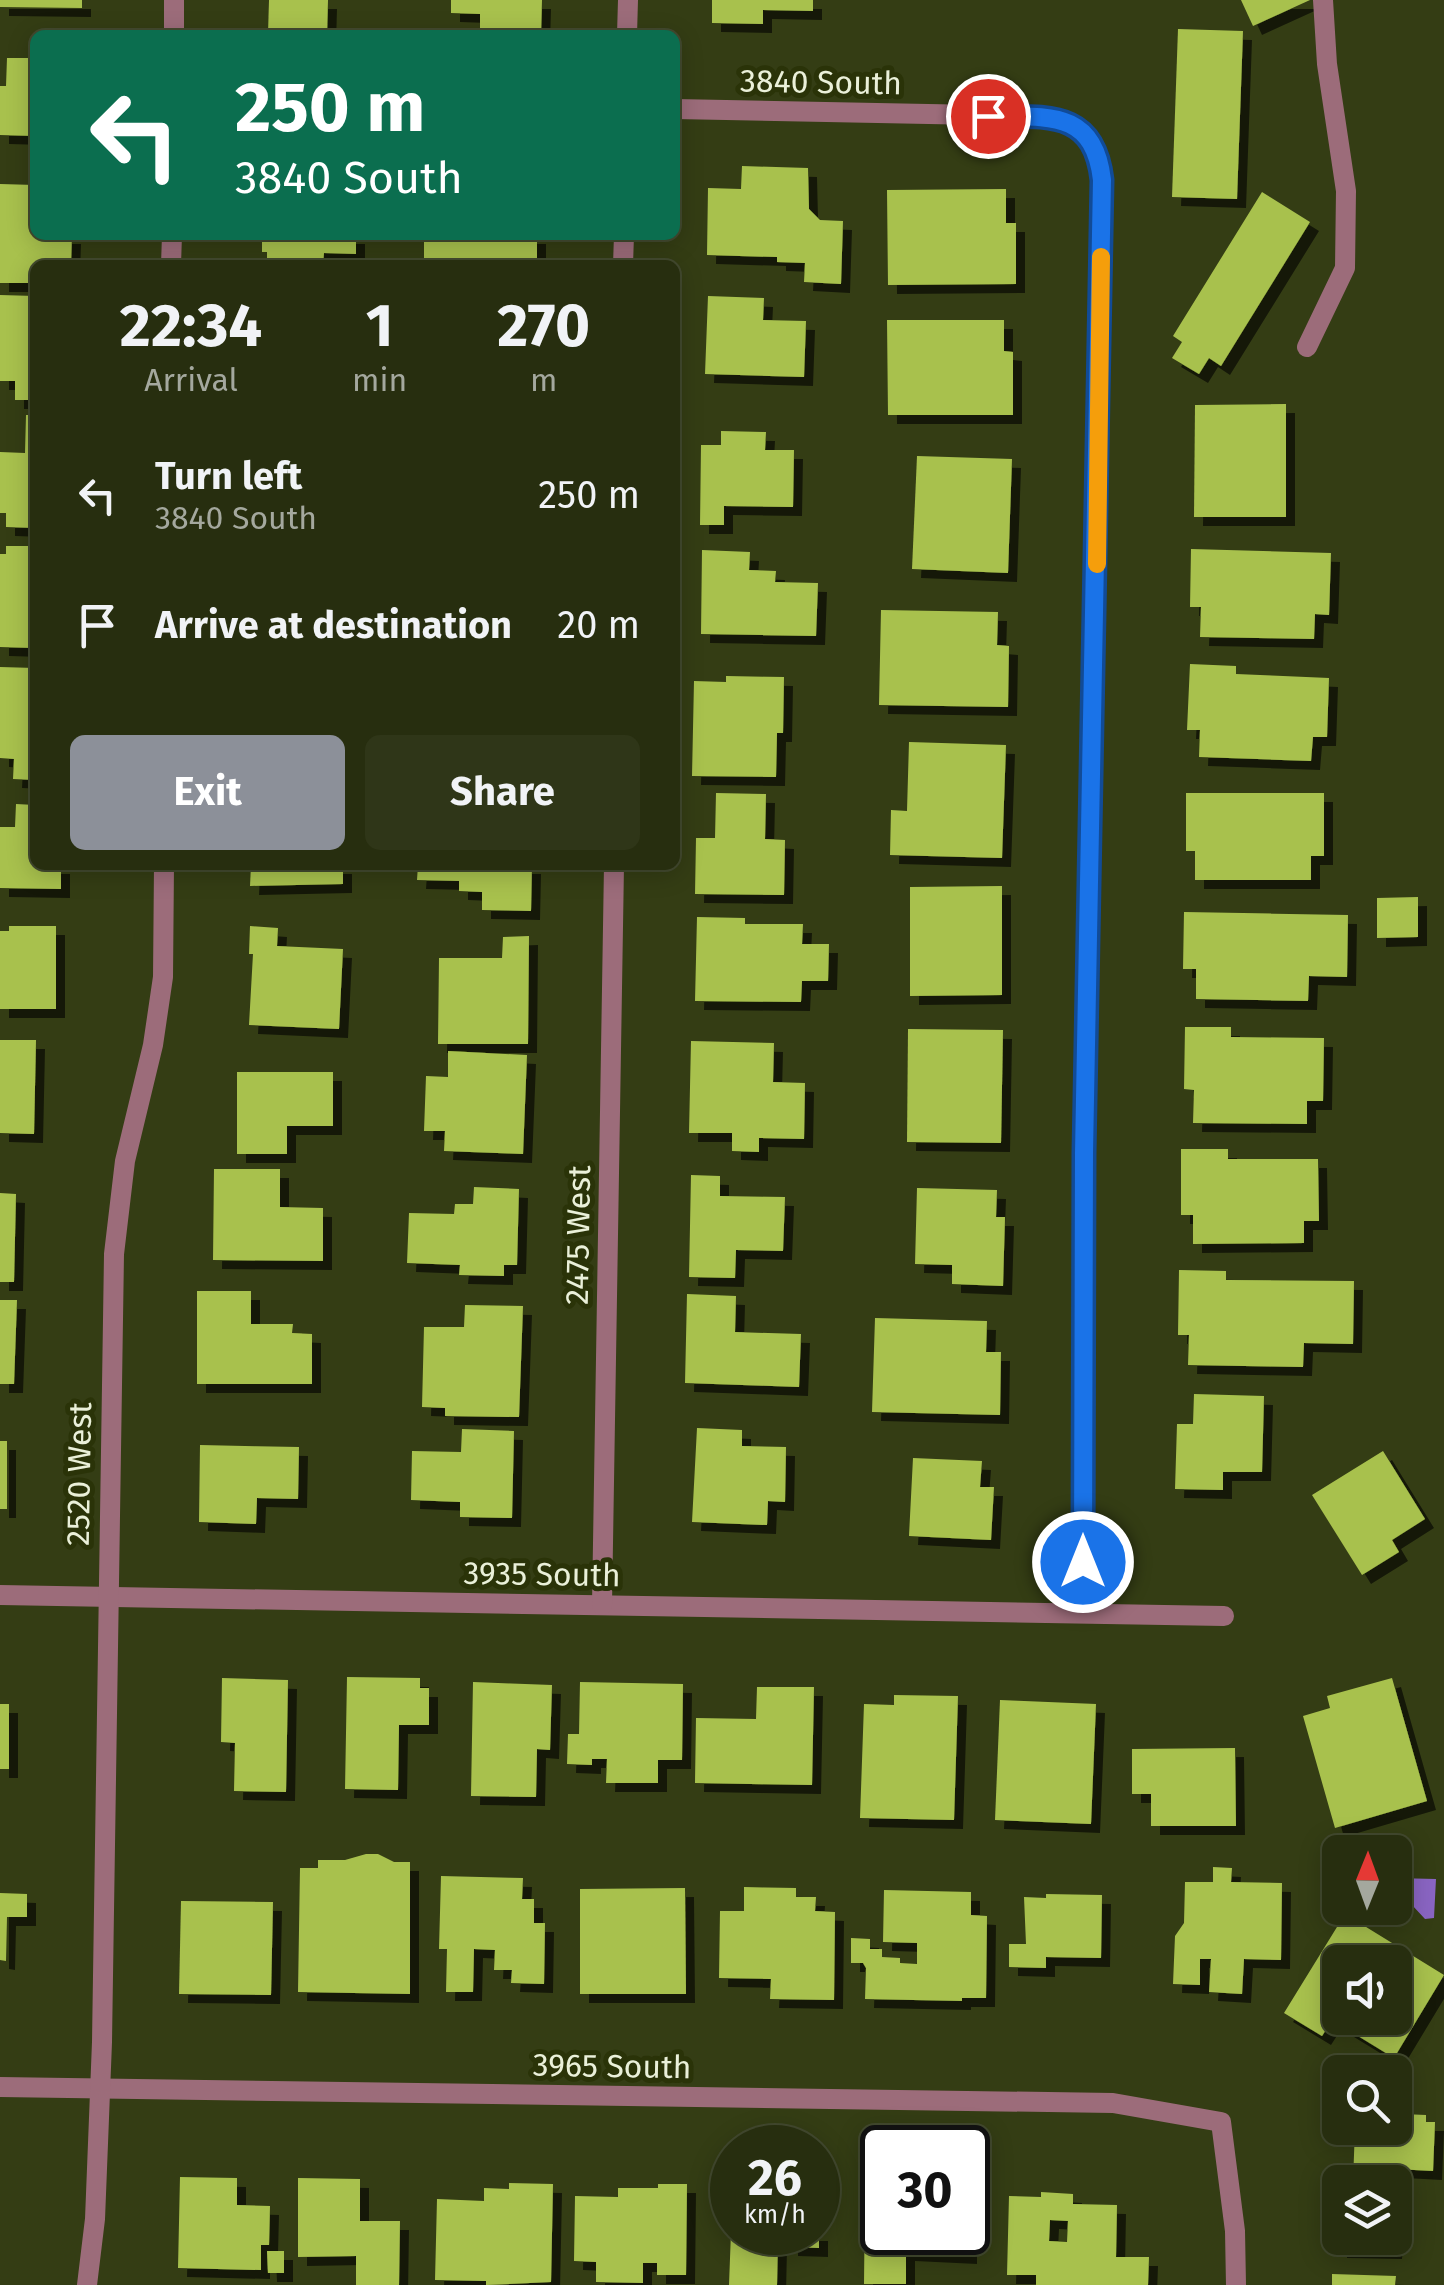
<!DOCTYPE html>
<html lang="en">
<head>
<meta charset="utf-8">
<style>
  :root { --surface:#272e0f; --page:#2f3618; --text:#f1f3f6; --muted:#a4a89e; --line:#434a2f; --accent:#8c9099 }
  body { margin:0; font-family:"Fira Sans",sans-serif; background:var(--page); color:var(--text); height:100vh; display:flex; flex-direction:column; font-size:38px; white-space:nowrap }
  * { box-sizing:border-box; margin:0 }
  p { font-size:32px; color:var(--muted) }
  .icon { flex:none; width:55px; height:55px; fill:none; stroke:currentColor; stroke-width:2; stroke-linecap:round; stroke-linejoin:round }
  .map { position:relative; flex:1; overflow:hidden }
  .details { position:absolute; left:30px; top:260px; width:650px; height:610px; display:flex; flex-direction:column; background:var(--surface); border-radius:15px; box-shadow:0 5px 25px #0003,0 0 0 2px var(--line) }
  .details>* { flex:none }
  .hud { position:absolute; left:30px; top:30px; width:650px; height:210px; border-radius:15px; box-shadow:0 5px 25px #0003,0 0 0 2px var(--line); background:#0b6e4f; color:#fff; overflow:hidden }
  .needle { width:65px; rotate:1deg }
  .controls { position:absolute; left:1322px; top:1835px; display:grid; gap:20px }
  .controls a { display:grid; place-items:center; width:90px; height:90px; border-radius:15px; background:var(--surface); box-shadow:0 5px 25px #0003,0 0 0 2px var(--line); font-size:50px }
  .speed { position:absolute; left:710px; top:2125px; display:flex; gap:20px; font-size:50px; font-weight:700; text-align:center }
  .speed>* { display:grid; place-content:center; width:130px; height:130px; border-radius:50%; background:var(--surface); box-shadow:0 5px 25px #0003,0 0 0 2px var(--line); line-height:1 }
  .speed small { font-size:25px; font-weight:400 }
  .speed .limit { border:5px solid #111; border-radius:15px; background:#fff; color:#111 }
  .pin { position:absolute; display:grid; place-items:center; width:85px; height:85px; color:#fff; margin:-42px; border:5px solid #fff; border-radius:50%; box-shadow:0 2px 10px #0007 }
  .me { position:absolute; width:110px; margin:-55px; rotate:0deg; stroke-linejoin:round; filter:drop-shadow(0 0 8px #0008) }
  .turn { display:flex; align-items:center; gap:35px; height:210px; padding:0 40px; font-size:45px }
  .turn .icon { width:130px; height:130px; stroke-width:2.5 }
  .turn b { display:block; font-size:70px; line-height:85px }
  .eta { display:flex; justify-content:space-evenly; align-items:center; height:170px; text-align:center }
  .eta b { font-size:60px; font-weight:700; line-height:70px }
  .action { display:flex; gap:20px; margin-top:auto; padding:20px 40px }
  .action a { flex:1; height:115px; border-radius:15px; background:var(--accent); color:#fff; font-size:40px; font-weight:700; line-height:115px; text-align:center }
  .action a+a { background:var(--page); color:var(--text) }
  ul { padding:0; list-style:none }
  li { display:flex; align-items:center; gap:30px; height:130px; padding:0 40px }
  li div { flex:1 }
  li b { display:block; font-size:38px }
  li em { font-style:normal }
  .map>svg:first-child { display:block }
</style>
</head>
<body>
<div class="map">
<svg width="1444" height="2285" viewBox="0 0 1444 2285">
  <defs>
    <filter id="shadow"><feDropShadow dx="9" dy="9" stdDeviation="0" flood-color="#0009"/></filter>
  </defs>
  <rect width="100%" height="100%" fill="#343d14"/>
  <polygon fill="#8a65c3" points="1395,1878 1436,1879 1434,1918 1425,1919 1412,1905 1395,1905"/>
  <g fill="#a8c14e" fill-rule="evenodd" filter="url(#shadow)">
    <polygon points="0,0 82,0 82,8 0,7"/>
    <polygon points="269,0 328,0 327,35 268,34"/>
    <polygon points="451,0 542,0 541,35 480,35 480,14 451,13"/>
    <polygon points="712,0 813,0 813,11 763,10 763,24 712,23"/>
    <polygon points="1241,0 1310,0 1253,26"/>
    <polygon points="1178,29 1243,31 1237,199 1172,197"/>
    <polygon points="7,58 35,58 35,136 0,135 0,86 6,86"/>
    <polygon points="742,166 808,168 809,209 820,220 843,221 841,284 804,282 805,263 777,262 777,257 707,255 708,188 741,189"/>
    <polygon points="0,184 35,185 35,235 72,235 71,265 35,265 35,283 0,283"/>
    <polygon points="1006,189 1006,223 1016,223 1016,284 888,285 887,190"/>
    <polygon points="1262,192 1310,222 1221,366 1209,358 1199,374 1172,358 1182,342 1173,336"/>
    <polygon points="262,235 356,235 356,254 324,253 323,265 267,265 267,252 262,252"/>
    <rect x="424" y="235" width="113" height="30"/>
    <polygon points="0,295 35,296 35,400 15,400 15,381 0,381"/>
    <polygon points="708,296 764,298 763,320 806,321 804,377 705,374"/>
    <polygon points="887,320 1004,320 1004,351 1013,352 1013,415 888,415"/>
    <polygon points="1286,404 1286,517 1194,517 1195,405"/>
    <polygon points="26,415 35,415 35,528 6,527 6,513 0,513 0,452 25,453"/>
    <polygon points="721,431 766,432 765,450 794,450 793,507 724,506 724,525 700,525 701,445 721,445"/>
    <polygon points="917,456 1012,459 1008,573 912,569"/>
    <polygon points="6,546 35,546 33,648 0,647 0,554 6,554"/>
    <polygon points="1191,549 1331,553 1329,615 1315,614 1314,639 1200,637 1201,607 1190,607"/>
    <polygon points="702,550 750,552 749,570 776,571 775,582 818,583 816,636 701,634"/>
    <polygon points="881,610 998,612 997,645 1009,646 1008,707 879,705"/>
    <polygon points="1190,664 1236,666 1236,674 1329,678 1327,737 1313,737 1311,761 1199,757 1200,730 1187,730"/>
    <polygon points="0,667 35,668 35,780 13,779 14,759 0,758"/>
    <polygon points="726,676 784,677 783,733 777,733 776,777 692,776 694,681 726,682"/>
    <polygon points="909,742 1006,745 1002,858 890,855 891,810 907,811"/>
    <polygon points="716,793 766,794 765,839 785,840 784,895 695,894 696,838 715,838"/>
    <polygon points="1186,793 1324,793 1324,856 1311,856 1311,880 1195,880 1195,851 1186,851"/>
    <polygon points="16,804 35,805 35,865 61,865 61,889 0,888 0,827 15,827"/>
    <polygon points="251,865 343,865 343,884 250,886"/>
    <polygon points="418,865 532,865 531,911 482,910 482,892 459,891 459,881 417,880"/>
    <polygon points="1002,886 1002,995 910,996 910,887"/>
    <polygon points="1418,897 1418,937 1377,938 1377,898"/>
    <polygon points="1184,912 1348,915 1347,977 1309,976 1308,1001 1196,999 1196,969 1183,969"/>
    <polygon points="697,917 745,918 745,924 803,924 802,944 829,944 828,981 802,981 801,1002 695,1001"/>
    <polygon points="9,926 56,926 56,1009 0,1009 0,931 9,931"/>
    <polygon points="250,926 278,928 277,946 343,949 339,1029 249,1025 253,954 249,954"/>
    <polygon points="529,936 528,1044 438,1044 439,958 502,958 503,937"/>
    <polygon points="1185,1027 1231,1027 1231,1037 1324,1038 1323,1101 1307,1101 1307,1124 1193,1123 1194,1090 1184,1089"/>
    <polygon points="908,1029 1003,1030 1001,1143 907,1142"/>
    <polygon points="0,1040 36,1040 34,1134 0,1133"/>
    <polygon points="691,1041 774,1043 773,1082 805,1083 804,1139 759,1138 759,1152 732,1151 732,1133 689,1133"/>
    <polygon points="448,1051 527,1055 523,1154 444,1151 445,1131 424,1131 426,1076 448,1077"/>
    <polygon points="237,1072 333,1072 333,1126 287,1126 287,1154 237,1154"/>
    <polygon points="1181,1149 1228,1149 1228,1159 1318,1159 1319,1221 1304,1221 1304,1243 1193,1244 1193,1215 1181,1215"/>
    <polygon points="214,1169 280,1169 280,1207 323,1208 323,1261 213,1260"/>
    <polygon points="691,1175 720,1176 720,1196 785,1197 783,1251 736,1250 735,1278 689,1277"/>
    <polygon points="474,1187 519,1189 517,1265 504,1265 504,1276 459,1275 460,1265 407,1263 409,1213 454,1214 455,1204 473,1204"/>
    <polygon points="917,1188 997,1190 996,1217 1005,1217 1003,1286 952,1284 952,1265 915,1264"/>
    <polygon points="0,1193 16,1194 14,1282 0,1282"/>
    <polygon points="1179,1270 1226,1271 1226,1280 1354,1281 1353,1344 1304,1343 1303,1367 1188,1365 1189,1335 1178,1335"/>
    <polygon points="197,1291 251,1291 251,1324 293,1324 292,1333 312,1334 312,1384 197,1384"/>
    <polygon points="687,1294 736,1296 735,1332 801,1334 799,1387 685,1383"/>
    <polygon points="0,1300 17,1300 14,1384 0,1384"/>
    <polygon points="465,1305 523,1306 519,1417 445,1416 445,1408 422,1407 424,1327 464,1327"/>
    <polygon points="875,1318 987,1321 986,1352 1001,1352 1000,1415 872,1412"/>
    <polygon points="1194,1394 1264,1396 1262,1472 1223,1472 1223,1490 1175,1489 1177,1424 1193,1424"/>
    <polygon points="697,1428 742,1430 742,1446 786,1447 785,1502 768,1501 767,1525 692,1522"/>
    <polygon points="462,1429 514,1431 512,1518 460,1517 460,1502 411,1500 412,1451 461,1452"/>
    <rect x="0" y="1441" width="7" height="68"/>
    <polygon points="200,1445 299,1447 298,1499 257,1498 256,1524 199,1522"/>
    <polygon points="1383,1451 1425,1519 1392,1540 1399,1552 1362,1575 1312,1495"/>
    <polygon points="913,1458 982,1461 980,1487 994,1487 991,1540 909,1536"/>
    <polygon points="347,1677 420,1678 420,1688 429,1688 429,1725 399,1725 398,1790 345,1789"/>
    <polygon points="222,1678 288,1680 286,1792 234,1791 235,1743 221,1742"/>
    <polygon points="1392,1678 1427,1801 1335,1828 1303,1716 1330,1708 1327,1696"/>
    <polygon points="473,1682 552,1685 550,1750 537,1749 536,1797 471,1796"/>
    <polygon points="580,1682 683,1684 682,1760 658,1760 658,1783 606,1783 607,1759 592,1759 592,1765 567,1764 568,1734 579,1734"/>
    <polygon points="757,1687 814,1687 812,1785 695,1783 696,1718 756,1719"/>
    <polygon points="894,1695 958,1696 954,1820 860,1818 864,1704 894,1705"/>
    <polygon points="1000,1700 1096,1704 1091,1824 995,1820"/>
    <rect x="0" y="1704" width="9" height="65"/>
    <polygon points="1235,1748 1236,1826 1151,1826 1151,1794 1132,1794 1132,1749"/>
    <polygon points="366,1854 378,1854 394,1862 410,1862 410,1994 298,1992 300,1868 318,1868 318,1860 345,1860"/>
    <polygon points="1213,1867 1232,1868 1231,1882 1282,1883 1281,1960 1244,1959 1242,1994 1209,1992 1211,1959 1200,1959 1200,1985 1173,1984 1175,1936 1184,1923 1185,1882 1213,1882"/>
    <polygon points="441,1876 523,1878 522,1899 534,1899 534,1923 545,1923 544,1984 511,1983 512,1970 494,1970 495,1950 474,1949 473,1992 446,1992 447,1949 439,1949"/>
    <polygon points="744,1887 796,1888 796,1897 816,1897 815,1911 835,1912 834,2000 770,1999 771,1979 719,1978 720,1911 744,1911"/>
    <polygon points="685,1888 686,1994 580,1994 580,1889"/>
    <polygon points="884,1890 971,1892 971,1915 987,1916 986,1998 962,1998 962,2001 865,1999 866,1968 863,1963 851,1963 851,1938 870,1939 870,1949 882,1949 882,1957 900,1958 900,1963 917,1964 917,1943 883,1942"/>
    <polygon points="0,1893 27,1894 27,1917 7,1917 6,1961 0,1960"/>
    <polygon points="1046,1894 1102,1895 1101,1958 1046,1957 1046,1968 1009,1967 1009,1944 1026,1944 1024,1897 1046,1898"/>
    <polygon points="181,1901 273,1902 271,1995 179,1994"/>
    <polygon points="1345,1914 1444,1975 1394,2058 1345,2028 1351,2018 1395,2018 1395,1962 1340,1962 1340,2008 1322,2036 1284,2013"/>
    <polygon points="1402,2114 1426,2115 1426,2122 1435,2122 1433,2171 1396,2169 1395,2182 1353,2182 1355,2128 1395,2128 1395,2121 1402,2121"/>
    <polygon points="180,2177 237,2178 237,2205 270,2206 269,2245 261,2245 261,2270 178,2268"/>
    <polygon points="298,2178 360,2179 360,2221 400,2221 399,2285 356,2285 356,2256 298,2257"/>
    <polygon points="509,2183 553,2184 551,2282 486,2285 486,2281 435,2280 437,2199 484,2201 484,2188 509,2189"/>
    <polygon points="658,2184 687,2184 686,2275 657,2275 657,2263 643,2263 643,2283 596,2282 596,2262 574,2261 575,2196 618,2197 618,2188 658,2188"/>
    <polygon points="865,2190 882,2190 882,2232 968,2232 968,2255 906,2252 906,2284 864,2284"/>
    <path d="M1041,2192l32,2v10l44,1 -1,52h33l-1,28h-112v-10h-29l2,-79 32,1zM1050,2220l18,1 -1,21 -18,-1z"/>
    <polygon points="731,2232 819,2232 819,2248 789,2247 789,2240 778,2239 777,2285 729,2285"/>
    <polygon points="1338,2238 1394,2238 1393,2250 1338,2249"/>
    <polygon points="267,2251 284,2251 284,2273 268,2273"/>
    <polygon points="1332,2274 1396,2276 1395,2285 1332,2285"/>
  </g>
  <g fill="none" stroke-linecap="round" stroke-linejoin="round">
    <polyline stroke="#9c6c7a" stroke-width="20" points="1307,347 1345,268 1346,191 1327,64 1323,0"/>
    <g stroke="#9c6c7a" stroke-width="20">
      <polyline points="174,35 174,0"/>
      <polyline points="627,35 628,0"/>
      <path d="M675,109l353,7c49,6 68,11 74,64l-17,973 -2,460"/>
      <polyline points="171,265 172,235"/>
      <polyline points="623,265 624,235"/>
      <polyline points="0,1595 1224,1616"/>
      <polyline points="602,1605 614,865"/>
      <polyline points="0,2087 1113,2103 1221,2122 1235,2231 1236,2285"/>
      <polyline points="87,2285 95,2219 102,2042 114,1254 125,1161 153,1045 163,977 164,865"/>
    </g>
  </g>
  <g fill="none" stroke-linecap="round" stroke-linejoin="round">
    <g stroke="#114b97" stroke-width="25">
      <path id="route" d="M988,116c59,1 106,-7 114,64l-18,973 -1,409"/>
    </g>
    <use href="#route" stroke="#1a73e8" stroke-width="18"/>
    <polyline stroke="#f59e0b" stroke-width="18" points="1097,564 1101,257"/>
  </g>
  <g text-anchor="middle" dominant-baseline="central" stroke-width="10" stroke-linejoin="round" paint-order="stroke">
    <g font-size="32" fill="#eaf0d9" stroke="#2a3308">
      <text transform="translate(821 82) rotate(1)">3840 South</text>
      <text transform="translate(578 1235) rotate(-89)">2475 West</text>
      <text transform="translate(79 1474) rotate(-89)">2520 West</text>
      <text transform="translate(542 1574) rotate(1)">3935 South</text>
      <text transform="translate(612 2066) rotate(1)">3965 South</text>
    </g>
  </g>
</svg>
<div class="controls">
<a><svg class="needle" viewBox="-14 -14 28 28"><path d="M0-13l5 13h-10z" fill="#e53935"/><path d="M0 13l5-13h-10z" fill="#a4a89e"/></svg></a>
<a><svg class="icon" aria-label="sound" viewBox="0 0 24 24"><path d="M4 9h4l5-4v14l-5-4H4zM17 9q2 3 0 6"/></svg></a>
<a><svg class="icon" aria-label="search" viewBox="0 0 24 24"><circle cx="10" cy="10" r="6"/><path d="M15 15l6 6"/></svg></a>
<a><svg class="icon" aria-label="layers" viewBox="0 0 24 24"><path d="M12 4l9 5-9 5-9-5zM3 14l9 5 9-5"/></svg></a>
</div>
<div class="speed"><div>26<small>km/h</small></div><div class="limit">30</div></div>
<div class="pin" style="left:988px;top:116px;background:#d93025"><svg class="icon" aria-label="arrive" viewBox="0 0 24 24"><path d="M6 21V4h12l-3 4 3 4H6"/></svg></div>
<svg class="me" style="left:1083px;top:1562px" viewBox="-20 -20 40 40"><circle r="17" fill="#1a73e8" stroke="#fff" stroke-width="3"/><path d="M0-11L8 9 0 5-8 9z" fill="#fff"/></svg>
<div class="hud">
<div class="turn"><svg class="icon" aria-label="left" viewBox="0 0 24 24"><path d="M17 20v-9H6M10 6l-5 5 5 5"/></svg><div><b>250 m</b>3840 South</div></div>
</div>
<section class="details">
<div class="eta">
<div><b>22:34</b><p>Arrival</p></div>
<div><b>1</b><p>min</p></div>
<div><b>270</b><p>m</p></div>
</div>
<ul>
<li><svg class="icon" aria-label="left" viewBox="0 0 24 24"><path d="M17 20v-9H6M10 6l-5 5 5 5"/></svg><div><b>Turn left</b><p>3840 South</p></div><em>250 m</em></li>
<li><svg class="icon" aria-label="arrive" viewBox="0 0 24 24"><path d="M6 21V4h12l-3 4 3 4H6"/></svg><div><b>Arrive at destination</b></div><em>20 m</em></li>
</ul>
<div class="action"><a>Exit</a><a>Share</a></div>
</section>
</div>
</body>
</html>
